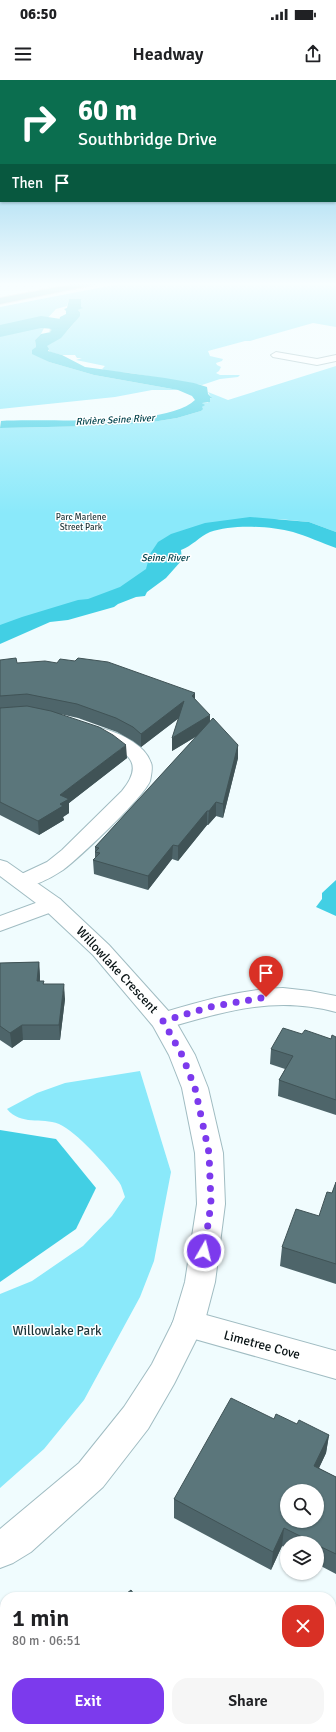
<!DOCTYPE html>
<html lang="en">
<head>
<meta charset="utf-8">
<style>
  :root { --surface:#fff; --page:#f6f6f6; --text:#202124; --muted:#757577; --accent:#7c3aed }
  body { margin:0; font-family:Signika,sans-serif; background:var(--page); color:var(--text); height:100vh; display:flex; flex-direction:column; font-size:15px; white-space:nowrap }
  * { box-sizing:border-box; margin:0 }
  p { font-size:13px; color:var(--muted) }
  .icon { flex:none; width:22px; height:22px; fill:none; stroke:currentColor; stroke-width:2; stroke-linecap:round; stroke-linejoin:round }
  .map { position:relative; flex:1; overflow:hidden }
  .drawer { position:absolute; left:0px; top:1512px; width:336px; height:140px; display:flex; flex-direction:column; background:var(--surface); border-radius:16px 16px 0 0; box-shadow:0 1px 3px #0004 }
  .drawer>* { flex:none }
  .top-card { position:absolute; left:0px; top:0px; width:336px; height:122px; box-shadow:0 1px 3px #0004; background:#0b6e4f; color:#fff; overflow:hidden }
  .tools { position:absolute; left:280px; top:1404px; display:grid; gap:8px }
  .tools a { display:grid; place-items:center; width:44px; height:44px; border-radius:50%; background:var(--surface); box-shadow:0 1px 3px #0004; font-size:20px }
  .pin { position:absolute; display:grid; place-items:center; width:34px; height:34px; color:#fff; margin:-41px -17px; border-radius:50% 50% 50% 0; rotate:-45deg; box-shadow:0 0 4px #0007 }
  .pin .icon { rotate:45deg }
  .me { position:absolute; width:44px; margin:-22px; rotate:8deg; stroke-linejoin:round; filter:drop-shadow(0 0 3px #0008) }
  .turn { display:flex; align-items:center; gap:14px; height:84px; padding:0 12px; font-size:18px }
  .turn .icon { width:52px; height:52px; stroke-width:2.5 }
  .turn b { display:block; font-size:28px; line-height:34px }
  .then { display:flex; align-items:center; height:38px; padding:0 12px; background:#0003; gap:8px; font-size:15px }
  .round { display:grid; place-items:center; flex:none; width:42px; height:42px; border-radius:16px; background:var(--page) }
  .head { display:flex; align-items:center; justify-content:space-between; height:68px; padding:0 12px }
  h1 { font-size:24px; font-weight:600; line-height:30px }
  .primary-button { display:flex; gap:8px; margin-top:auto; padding:8px 12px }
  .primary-button a { flex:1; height:46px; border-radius:16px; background:var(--accent); color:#fff; font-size:16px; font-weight:600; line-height:46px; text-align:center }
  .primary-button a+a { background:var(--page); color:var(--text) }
  .status { display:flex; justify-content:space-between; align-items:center; height:28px; padding:0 20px; background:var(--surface); direction:ltr }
  .status svg { height:11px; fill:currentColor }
  header { display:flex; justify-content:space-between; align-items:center; height:52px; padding:0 12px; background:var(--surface); font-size:18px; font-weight:600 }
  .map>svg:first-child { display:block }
</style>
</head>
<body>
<div class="status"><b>06:50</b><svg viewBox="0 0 49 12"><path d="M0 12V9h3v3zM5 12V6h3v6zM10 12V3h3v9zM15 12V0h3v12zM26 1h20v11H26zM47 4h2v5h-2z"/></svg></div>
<header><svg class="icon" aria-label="menu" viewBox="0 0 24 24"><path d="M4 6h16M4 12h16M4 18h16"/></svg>Headway<svg class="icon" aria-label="share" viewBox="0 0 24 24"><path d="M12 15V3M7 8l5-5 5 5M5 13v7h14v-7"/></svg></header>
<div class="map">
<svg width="336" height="1652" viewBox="0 0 336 1652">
  <rect width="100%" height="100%" fill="#f0fcfe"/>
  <g fill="#8ae9fa">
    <path d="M124,203h212v44l-23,-4 -63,18h-5l-37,10 2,5 13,3 -1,2 -6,2 1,2 4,2 -2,4 -3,2 4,2h20l-2,2 -18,2 -18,6 -72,-12 -24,-2 -4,-2 3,-3 -29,-6 6,-2h-5l-2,-3h-13l-12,-3 -4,-6c14,-7 28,-19 34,-34l-2,-2 4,-2 -13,-9 -2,7 -11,3 -12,13 -44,8v-23z"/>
    <polygon points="45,246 41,254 35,260 36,267 32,273 49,282 94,295 178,310 152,310 115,317 0,329 0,255"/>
    <polygon points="336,286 336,452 309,442 279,439 190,450 141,502 0,553 0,348 94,346 146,343 177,338 201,331 202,329 202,327 204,325 202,323 208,323 211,317 208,312 228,320"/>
    <path d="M140,991l31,101 -17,89 -14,36 -56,103 -40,49 -44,39v-194l32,-13 51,-35 29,-30 13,-19c-2,-5 -3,-11 -6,-15 -11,-15 -43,-51 -60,-58 -18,-7 -38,2 -52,-15l30,-16 28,-10z"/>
  </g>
  <g fill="#42cfe4">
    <path d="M69,219h12v8l2,1 -5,2 2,2v4l-19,22 -14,8 2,3 -1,2 14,4 23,12 80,11 29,5 13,4 1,7 4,4h-2v4l-8,1 3,2 -3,2 1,2 -2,2 -24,7 -31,5 -52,3 -94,2 1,-7c41,-3 166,7 194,-21l-3,-4 -14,-6 -84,-15 -45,-13 -17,-8v-4l4,-3 -1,-7 6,-6 10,-2 -2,-1 3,-1 -3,-1 7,-3 -3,-2 6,-3 1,-4 6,-3v-3l-2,-2 3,-1z"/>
    <path d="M250,437l59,5 27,10v16c-14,-5 -29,-12 -43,-16 -23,-6 -61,-8 -83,0 -11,5 -18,14 -29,18l1,10 -16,18 -19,14 -2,4 -9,1 -18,7 -4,3 -46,13 -18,2 -50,22v-19l22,-8 56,-17 10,-1 32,-12 26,-18 4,-15 8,-12 13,-8 34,-11z"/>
    <polygon points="336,800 336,836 316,827 322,819 322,813"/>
    <polygon points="0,1050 56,1059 96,1108 76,1149 0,1202"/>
  </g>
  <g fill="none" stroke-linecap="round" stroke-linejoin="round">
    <polygon fill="#42cfe4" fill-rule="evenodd" points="41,236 61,239 64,243 61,247 54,249 41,248 0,257 0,245"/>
    <g stroke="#a0bcc2" stroke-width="2">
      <g id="minor">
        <polygon points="276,272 317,279 336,275 336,281 317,285 273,277 271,275"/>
        <path d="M100,648c18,4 45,16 51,35 2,4 0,13 -1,18 -6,16 -71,77 -87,89 -12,8 -34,20 -48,17l-3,-5 3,-5 32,-15 15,-12 60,-59c27,-33 -2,-41 -28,-54l-3,-4 3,-4z"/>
        <polygon points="52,817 60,819 63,824 60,829 0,851 0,836"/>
        <path d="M283,908l27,3 26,5v16c-62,-17 -113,0 -173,17l-9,-2 -3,-6 3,-6c42,-12 85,-26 129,-27z"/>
        <polygon points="188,1230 336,1271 336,1299 177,1254 172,1244 177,1234"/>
      </g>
    </g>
    <g stroke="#a0bcc2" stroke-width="2">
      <polygon id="tertiary" points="0,780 7,782 60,819 109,865 172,935 195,975 208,1008 223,1073 225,1124 215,1202 204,1244 174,1304 148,1349 103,1407 31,1472 13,1483 0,1488 0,1449 79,1383 124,1327 152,1284 173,1242 185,1202 197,1124 195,1073 182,1008 169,975 153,946 93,875 44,829 0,796"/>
    </g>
    <g stroke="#d8d9da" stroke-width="2">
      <polygon id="primary" points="79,203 97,203 93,205 0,224 0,218"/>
    </g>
    <use href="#minor" fill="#fff" fill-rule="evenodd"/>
    <use href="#tertiary" fill="#fff" fill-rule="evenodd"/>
    <use href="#primary" fill="#83c7d1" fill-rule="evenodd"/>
  </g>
  <g fill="#4e656a">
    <polygon points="0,580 195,619 210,642 238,665 238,678 223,738 216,736 208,745 207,745 178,781 172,779 148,810 94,794 93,780 95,778 95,767 197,656 172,671 179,638 141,667 133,661 117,652 78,638 60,634 127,678 69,723 69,733 63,737 64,740 39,755 0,735"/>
    <polygon points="39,882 40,897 40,901 65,919 60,960 23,960 12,968 0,960 0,883"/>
    <polygon points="302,954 331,959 336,957 336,1035 278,1016 279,1000 285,989 270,984 271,969"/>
    <polygon points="336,1102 336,1204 280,1186 282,1167 319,1136 332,1113"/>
    <polygon points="274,1339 297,1344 329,1355 326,1373 319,1388 336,1397 336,1494 317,1484 317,1463 287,1463 287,1469 282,1466 271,1490 174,1438 174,1419"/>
    <polygon points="50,1647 276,1647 277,1648 290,1652 53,1652"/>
  </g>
  <g fill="#405356">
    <polygon points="195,613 195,626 192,616"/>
    <polygon points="184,621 184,634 141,667 141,654"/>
    <polygon points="210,635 210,648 172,671 172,658"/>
    <polygon points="126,665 127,678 69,723 69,733 63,737 64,740 39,755 38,741 60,715"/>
    <polygon points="238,665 238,678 223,738 223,724"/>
    <polygon points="216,722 216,736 208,745 209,731"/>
    <polygon points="207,731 207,745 178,781 178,766"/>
    <polygon points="173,765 172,779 148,810 148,796"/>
    <polygon points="39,882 40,897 38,916 37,901"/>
    <polygon points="64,904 65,919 60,960 59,945"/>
    <polygon points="22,945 23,960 12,968 10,953"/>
    <polygon points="329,1355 326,1373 311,1405 314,1386"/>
    <polygon points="284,1448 282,1466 271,1490 273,1472"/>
  </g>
  <g fill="#5b767b" stroke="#405356" fill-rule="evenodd">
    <polygon points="16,578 17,583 45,581 57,583 60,579 75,581 78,578 108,582 195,613 192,616 210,635 172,658 184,621 141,654 133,647 116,638 77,624 27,614 0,616 0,580"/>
    <polygon points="27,626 51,631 99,647 113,655 126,665 60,715 69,719 60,724 63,726 38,741 0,722 0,628"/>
    <polygon points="213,638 238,665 223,724 216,722 209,731 207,731 178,766 173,765 148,796 93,780 100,773 95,772 99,768 95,767"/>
    <polygon points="39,882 37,901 44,901 43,904 64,904 59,945 22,945 10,953 0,946 0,883"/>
    <polygon points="283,948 302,954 305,950 331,959 332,955 336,957 336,1020 279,1000 293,976 271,969"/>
    <polygon points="336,1102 336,1184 282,1167 296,1129 319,1136 327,1112 332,1113"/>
    <path d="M231,1318l43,21 2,-5 21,10 2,-4 30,15 -15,31 22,11v77l-19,-9v-2h-3l-30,-15 -11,24 -99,-53zM287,1411h30v30h-30z"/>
    <polygon points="131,1510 136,1517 122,1517"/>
    <polygon points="58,1647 276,1647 277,1648 278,1647 286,1647 290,1652 127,1652 127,1651 125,1652 61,1652"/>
  </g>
  <linearGradient id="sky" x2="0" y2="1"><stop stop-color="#65bfe6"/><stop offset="0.47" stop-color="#f8feff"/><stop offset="1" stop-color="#f8feff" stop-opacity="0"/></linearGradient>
  <rect width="336" height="434" fill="url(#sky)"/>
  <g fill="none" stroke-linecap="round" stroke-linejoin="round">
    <polyline stroke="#7c3aed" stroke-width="7" stroke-dasharray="0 12.6" points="204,1171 211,1124 209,1073 195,1008 182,975 163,941 210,927 266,917"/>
  </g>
  <g text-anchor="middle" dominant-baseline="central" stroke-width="3" stroke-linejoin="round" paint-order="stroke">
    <g font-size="9" fill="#1e363a" stroke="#fff">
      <text x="81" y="437">Parc Marlene<tspan x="81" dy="10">Street Park</tspan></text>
    </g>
    <g font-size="10" font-style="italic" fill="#04454e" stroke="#fff">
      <text transform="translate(115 340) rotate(-3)">Rivière Seine River</text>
      <text x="165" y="478">Seine River</text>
    </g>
    <g font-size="13" fill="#091315" stroke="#fff">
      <text transform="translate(117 890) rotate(47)">Willowlake Crescent</text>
      <text transform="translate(262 1265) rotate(15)">Limetree Cove</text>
    </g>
    <g font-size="13" fill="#1e363a" stroke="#fff">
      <text x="57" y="1251">Willowlake Park</text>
    </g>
  </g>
</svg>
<div class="tools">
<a><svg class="icon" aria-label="search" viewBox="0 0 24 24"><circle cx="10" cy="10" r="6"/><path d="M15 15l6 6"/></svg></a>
<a><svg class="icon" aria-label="layers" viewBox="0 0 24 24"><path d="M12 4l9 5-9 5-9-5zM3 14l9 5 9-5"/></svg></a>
</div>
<div class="pin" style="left:266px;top:917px;background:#d93025"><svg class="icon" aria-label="arrive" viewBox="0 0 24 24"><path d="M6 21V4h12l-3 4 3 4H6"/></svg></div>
<svg class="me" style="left:204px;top:1171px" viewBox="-20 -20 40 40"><circle r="17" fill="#7c3aed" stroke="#fff" stroke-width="3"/><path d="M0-11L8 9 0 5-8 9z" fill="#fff"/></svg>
<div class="top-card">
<div class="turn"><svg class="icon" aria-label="right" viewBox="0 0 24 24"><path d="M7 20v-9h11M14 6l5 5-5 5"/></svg><div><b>60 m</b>Southbridge Drive</div></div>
<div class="then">Then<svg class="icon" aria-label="arrive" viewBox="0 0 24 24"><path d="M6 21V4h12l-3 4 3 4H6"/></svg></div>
</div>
<section class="drawer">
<div class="head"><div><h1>1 min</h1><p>80 m · 06:51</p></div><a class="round" style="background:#d93025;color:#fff"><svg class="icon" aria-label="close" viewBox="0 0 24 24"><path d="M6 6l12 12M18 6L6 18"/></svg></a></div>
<div class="primary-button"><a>Exit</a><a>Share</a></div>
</section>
</div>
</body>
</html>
